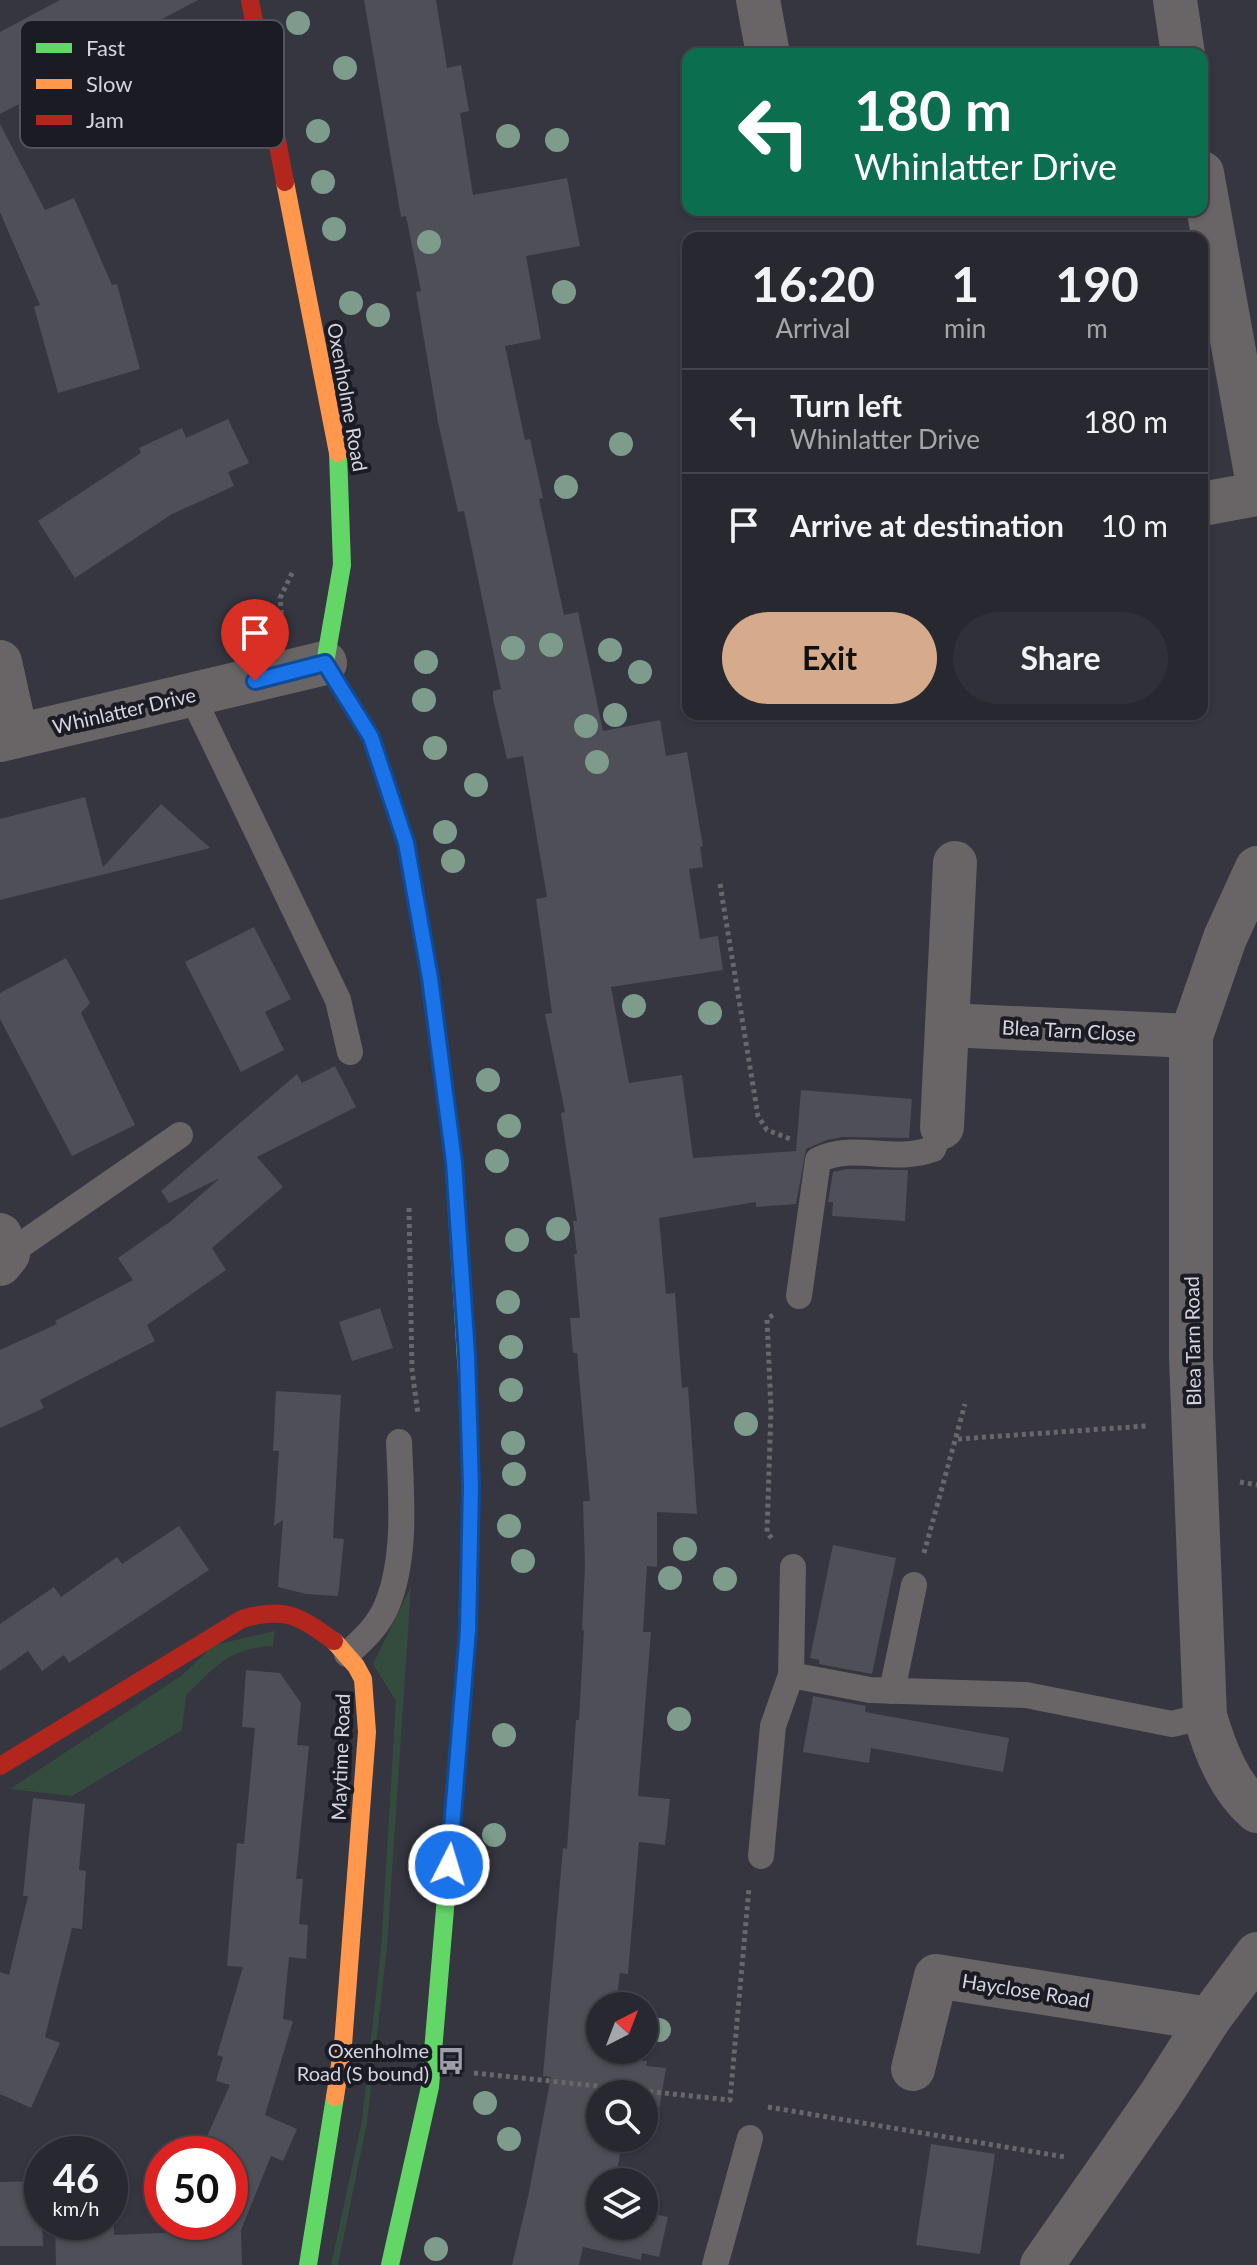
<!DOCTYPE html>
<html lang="en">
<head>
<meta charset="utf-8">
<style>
  :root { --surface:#282830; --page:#303038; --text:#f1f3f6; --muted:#a5a6ab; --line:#44444c; --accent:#d6ab8b }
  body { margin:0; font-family:Lato,sans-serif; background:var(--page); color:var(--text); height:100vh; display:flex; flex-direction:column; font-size:30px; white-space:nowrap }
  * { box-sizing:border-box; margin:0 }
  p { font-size:26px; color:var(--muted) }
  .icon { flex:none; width:44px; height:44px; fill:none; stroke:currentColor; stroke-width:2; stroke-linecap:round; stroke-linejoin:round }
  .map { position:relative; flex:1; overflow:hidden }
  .side { position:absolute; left:682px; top:232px; width:526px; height:488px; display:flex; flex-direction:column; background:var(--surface); border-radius:16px; box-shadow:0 2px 6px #0004,0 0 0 2px var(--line) }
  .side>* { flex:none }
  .guide { position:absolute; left:682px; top:48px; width:526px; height:168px; border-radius:16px; box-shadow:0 2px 6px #0004,0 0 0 2px var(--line); background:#0b6e4f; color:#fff; overflow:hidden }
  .needle { width:52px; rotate:42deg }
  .buttons { position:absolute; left:586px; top:1992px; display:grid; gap:16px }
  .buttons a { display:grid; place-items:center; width:72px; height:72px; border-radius:50%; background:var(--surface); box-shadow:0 2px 6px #0004,0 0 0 2px var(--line); font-size:40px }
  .speed { position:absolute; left:24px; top:2136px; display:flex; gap:16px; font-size:40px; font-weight:700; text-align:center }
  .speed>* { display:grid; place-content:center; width:104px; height:104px; border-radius:50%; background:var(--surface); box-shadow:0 2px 6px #0004,0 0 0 2px var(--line); line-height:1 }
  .speed small { font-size:20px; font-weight:400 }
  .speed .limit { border:12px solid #d22; background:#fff; color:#111 }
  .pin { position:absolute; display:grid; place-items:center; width:68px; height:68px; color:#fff; margin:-82px -34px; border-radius:50% 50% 50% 0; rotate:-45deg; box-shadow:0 0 8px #0007 }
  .pin .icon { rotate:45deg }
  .me { position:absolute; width:88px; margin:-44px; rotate:5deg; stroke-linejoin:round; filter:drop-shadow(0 0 6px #0008) }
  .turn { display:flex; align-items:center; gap:28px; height:168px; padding:0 40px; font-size:36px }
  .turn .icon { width:104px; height:104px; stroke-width:2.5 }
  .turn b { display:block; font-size:56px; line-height:68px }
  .eta { display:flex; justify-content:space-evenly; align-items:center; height:136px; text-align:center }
  .eta b { font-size:48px; font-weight:700; line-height:56px }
  .action { display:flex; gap:16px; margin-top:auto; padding:16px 40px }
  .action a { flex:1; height:92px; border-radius:48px; background:var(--accent); color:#111; font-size:32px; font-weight:700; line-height:92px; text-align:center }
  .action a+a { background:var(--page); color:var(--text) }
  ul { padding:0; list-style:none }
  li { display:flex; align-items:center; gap:24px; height:104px; padding:0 40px; border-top:2px solid var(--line) }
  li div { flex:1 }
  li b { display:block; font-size:30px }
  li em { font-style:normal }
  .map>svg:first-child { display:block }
</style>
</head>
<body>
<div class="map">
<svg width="1257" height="2265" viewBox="0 0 1257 2265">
  <rect width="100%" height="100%" fill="#353640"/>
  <g fill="#344c3e">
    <polygon points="411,1587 387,1947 367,2122 338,2265 331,2265 362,2121 381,1949 396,1701 373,1664"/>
    <path d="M275,1631l-2,15c-45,2 -56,20 -87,49l-4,35 -110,66 -62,-7 171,-113 33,-31z"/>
  </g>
  <g fill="#4e4f57">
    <polygon points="60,0 198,0 109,47 113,55 0,114 0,32"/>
    <polygon points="364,0 436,0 447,68 461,65 469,111 460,113 473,195 567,178 580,246 526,256 541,339 505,346 525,440 530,439 543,498 539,499 564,615 578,612 603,731 660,720 666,756 687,752 703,846 700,847 703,867 689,869 700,939 718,936 723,970 611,987 629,1083 682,1075 693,1158 796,1151 801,1090 912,1099 909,1138 843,1137 827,1140 806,1149 796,1204 756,1207 756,1202 659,1218 666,1294 675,1293 682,1388 688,1387 697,1514 657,1512 657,1567 647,1566 643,1632 651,1632 638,1796 670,1799 665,1845 639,1842 628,1974 620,1973 616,2006 600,2006 600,2050 617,2050 616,2058 647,2061 646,2066 666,2068 658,2116 644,2115 644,2094 600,2094 600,2138 623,2138 615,2182 600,2182 600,2226 644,2226 644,2212 668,2217 659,2257 642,2253 641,2260 583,2247 579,2265 512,2265 528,2197 551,2077 543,2076 563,1848 567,1849 576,1720 579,1720 584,1630 582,1630 585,1566 583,1501 590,1501 577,1353 573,1353 570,1318 580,1318 574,1254 577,1254 573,1221 577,1221 561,1113 565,1112 545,1014 552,1013 536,899 547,897 523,756 507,759 493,699 493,691 501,689 464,511 458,512 438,422 416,292 421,291 406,216 401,217"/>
    <polygon points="0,124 45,210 74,198 112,285 117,284 140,369 58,393 34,307 40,305 0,212"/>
    <polygon points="228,419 249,463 228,472 234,486 172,514 75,578 38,521 141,453 139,448 182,428 186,438"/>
    <polygon points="85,797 103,867 161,804 210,848 0,900 0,819"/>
    <polygon points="254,927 291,999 265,1012 284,1050 241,1072 185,962"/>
    <polygon points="66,958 90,1003 81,1013 135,1125 72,1156 0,1019 0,993"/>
    <polygon points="335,1066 356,1107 257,1157 283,1187 212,1248 226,1270 147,1325 155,1341 40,1400 44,1408 0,1428 0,1350 57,1324 55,1321 133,1280 118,1258 171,1221 220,1178 169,1203 161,1191 297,1074 302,1083"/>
    <polygon points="847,1169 908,1170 905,1221 832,1216 833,1202 828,1202 833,1172"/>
    <polygon points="380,1308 393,1348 352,1361 339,1322"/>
    <polygon points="276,1391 341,1395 333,1538 344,1539 338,1596 306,1594 278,1587 283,1520 274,1526 279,1451 273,1451"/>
    <polygon points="179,1526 209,1570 69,1663 64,1655 42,1671 28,1651 0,1671 0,1624 54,1587 61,1597 117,1557 122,1564"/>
    <polygon points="833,1545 896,1558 872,1674 819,1664 819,1660 810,1658"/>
    <polygon points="246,1670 280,1673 301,1703 297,1745 309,1746 296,1879 303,1879 299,1924 308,1925 306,1959 289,1957 283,2019 293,2021 265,2115 297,2129 283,2161 271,2156 241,2230 242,2265 56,2265 55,2222 114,2222 114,2235 230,2230 230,2154 204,2143 230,2085 216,2081 223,2057 217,2055 243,1967 227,1966 237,1843 244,1844 255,1728 242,1727"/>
    <polygon points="813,1696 866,1706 865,1712 1009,1738 1003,1772 871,1748 869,1763 803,1752"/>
    <polygon points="33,1798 85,1804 79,1870 86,1871 82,1929 72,1928 45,2037 60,2043 31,2108 0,2094 0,1972 9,1975 28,1896 23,1896"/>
    <polygon points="931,2144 995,2154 980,2254 916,2245"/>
    <polygon points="41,2181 43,2246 0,2246 0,2182"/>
  </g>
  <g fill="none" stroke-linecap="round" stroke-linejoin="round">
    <g stroke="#6a676a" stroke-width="5" stroke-dasharray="4 4" stroke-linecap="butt">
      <polyline points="283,630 280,598 293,571"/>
      <polyline points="720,884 758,1116 767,1130 793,1140"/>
      <polyline points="409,1208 412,1370 418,1414"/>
      <polyline points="773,1315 767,1319 771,1410 767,1532 773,1540"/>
      <polyline points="958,1439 1146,1426"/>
      <polyline points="1240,1482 1257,1485"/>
      <polyline points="924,1553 965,1404"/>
      <polyline points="474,2073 730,2100 749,1888"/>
      <polyline points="768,2107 1065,2157"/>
    </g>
    <g stroke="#696465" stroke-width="26">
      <polyline points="191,694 338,1000 350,1052"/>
      <polyline points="8,1254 180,1135"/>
      <path d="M799,1296l19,-136c37,-18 73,4 115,-11l9,-22"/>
      <polyline points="793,1567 791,1675 870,1690 1026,1695 1172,1724 1205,1716"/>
      <path d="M347,1654c16,-14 32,-29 40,-49 20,-49 14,-111 12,-163"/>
      <polyline points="892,1691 914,1585"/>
      <polyline points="761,1856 773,1726 791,1675"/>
      <polyline points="715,2265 750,2138"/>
    </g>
    <g stroke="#696465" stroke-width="44">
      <polyline points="758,0 768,54"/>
      <polyline points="1175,0 1183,54"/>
      <polyline points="1202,173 1257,479"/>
      <polyline points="1202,504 1257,494"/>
      <polyline points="0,662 16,734"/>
      <polyline points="0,740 325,663"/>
      <path d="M1257,868l-32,70 -34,98v321l14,359c10,34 24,71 52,95"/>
      <polyline points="947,1025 1191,1036"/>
      <polyline points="942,1127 955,863"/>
      <polyline points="0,1235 8,1254 0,1264"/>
      <polyline points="913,2069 936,1976 1209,2019"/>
      <polyline points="1042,2265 1161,2094 1209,2019 1257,1954"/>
    </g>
    <g stroke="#63d668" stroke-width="18">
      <polyline points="338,453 342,565 325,663 371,737 406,843 430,978 454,1162 468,1393"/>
      <polyline points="308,2265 335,2097"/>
      <polyline points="390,2265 430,2087 447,1885"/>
    </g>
    <g stroke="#ff974d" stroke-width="18">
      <polyline points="285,182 338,453"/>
      <polyline points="334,1641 356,1666 363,1679 367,1732 343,2045 335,2097"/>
      <polyline points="447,1885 468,1630 471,1487 468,1393"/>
    </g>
    <g stroke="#b3261e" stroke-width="18">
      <polyline points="250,0 285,182"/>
      <path d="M0,1766l242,-147c44,-13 56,-3 92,22"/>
    </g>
  </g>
  <g fill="#7d9c8c">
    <circle cx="298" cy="23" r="12"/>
    <circle cx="345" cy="68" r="12"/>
    <circle cx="318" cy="131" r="12"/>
    <circle cx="508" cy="136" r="12"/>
    <circle cx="557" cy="140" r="12"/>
    <circle cx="323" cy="182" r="12"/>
    <circle cx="334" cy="229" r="12"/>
    <circle cx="429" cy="242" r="12"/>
    <circle cx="564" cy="292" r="12"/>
    <circle cx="351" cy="303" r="12"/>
    <circle cx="378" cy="315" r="12"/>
    <circle cx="621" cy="444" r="12"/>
    <circle cx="566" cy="487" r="12"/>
    <circle cx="551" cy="645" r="12"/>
    <circle cx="513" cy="648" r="12"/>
    <circle cx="610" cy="650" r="12"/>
    <circle cx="426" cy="662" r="12"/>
    <circle cx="640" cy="672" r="12"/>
    <circle cx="424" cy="700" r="12"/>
    <circle cx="615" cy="715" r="12"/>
    <circle cx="586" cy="726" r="12"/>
    <circle cx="435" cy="748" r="12"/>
    <circle cx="597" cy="762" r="12"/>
    <circle cx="476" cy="785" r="12"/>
    <circle cx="445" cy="832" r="12"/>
    <circle cx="453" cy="861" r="12"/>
    <circle cx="634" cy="1006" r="12"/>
    <circle cx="710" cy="1013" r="12"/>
    <circle cx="488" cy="1080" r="12"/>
    <circle cx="509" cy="1126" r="12"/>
    <circle cx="497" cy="1161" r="12"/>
    <circle cx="558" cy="1229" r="12"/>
    <circle cx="517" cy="1240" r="12"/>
    <circle cx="508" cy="1302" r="12"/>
    <circle cx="511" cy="1347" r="12"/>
    <circle cx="511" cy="1390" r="12"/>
    <circle cx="746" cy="1424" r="12"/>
    <circle cx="513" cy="1443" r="12"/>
    <circle cx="514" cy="1474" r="12"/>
    <circle cx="509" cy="1526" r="12"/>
    <circle cx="685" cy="1549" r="12"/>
    <circle cx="523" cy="1561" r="12"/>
    <circle cx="670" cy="1578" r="12"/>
    <circle cx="725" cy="1579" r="12"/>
    <circle cx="679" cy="1719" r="12"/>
    <circle cx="504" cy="1735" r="12"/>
    <circle cx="494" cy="1835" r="12"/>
    <circle cx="659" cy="2030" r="12"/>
    <circle cx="485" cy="2103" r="12"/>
    <circle cx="509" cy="2139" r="12"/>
    <circle cx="436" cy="2249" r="12"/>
  </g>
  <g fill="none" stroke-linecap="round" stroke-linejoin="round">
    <g stroke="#114b97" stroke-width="20">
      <polyline id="route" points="255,681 325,663 371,737 406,843 430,978 454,1162 467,1355 471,1487 468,1630 449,1865"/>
    </g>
    <use href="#route" stroke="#1a73e8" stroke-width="14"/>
  </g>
  <defs>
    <g id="bus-bare" transform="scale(2.16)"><path d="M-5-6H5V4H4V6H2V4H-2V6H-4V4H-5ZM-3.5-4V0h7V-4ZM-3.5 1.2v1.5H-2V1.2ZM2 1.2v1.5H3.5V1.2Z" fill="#9c9da7" stroke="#1a1b23" stroke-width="2.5" paint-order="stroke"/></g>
  </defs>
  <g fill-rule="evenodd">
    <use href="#bus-bare" x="451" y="2061"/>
  </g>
  <g text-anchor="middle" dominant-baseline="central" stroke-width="8" stroke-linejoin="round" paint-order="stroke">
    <g font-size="20" fill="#d3d4df" stroke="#1a1b23">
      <text transform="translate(348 397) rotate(80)">Oxenholme Road</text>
      <text transform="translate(124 710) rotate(-13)">Whinlatter Drive</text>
      <text transform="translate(1069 1030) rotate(3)">Blea Tarn Close</text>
      <text transform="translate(1192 1341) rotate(-91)">Blea Tarn Road</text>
      <text transform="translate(340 1757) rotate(-88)">Maytime Road</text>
      <text transform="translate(1026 1990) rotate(9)">Hayclose Road</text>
    </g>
    <g font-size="20" fill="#d3d4df" stroke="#1a1b23" text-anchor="end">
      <text x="429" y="2050">Oxenholme<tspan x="429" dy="23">Road (S bound)</tspan></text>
    </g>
  </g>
  <rect x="20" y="20" width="264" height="128" rx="12" fill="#1a1b23" stroke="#52525b" stroke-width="2"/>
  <rect x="36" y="43" width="36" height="10" fill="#63d668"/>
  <rect x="36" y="79" width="36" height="10" fill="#ff974d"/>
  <rect x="36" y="115" width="36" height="10" fill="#b3261e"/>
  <g font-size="22" fill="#d3d4df">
    <text x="86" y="56">Fast</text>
    <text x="86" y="92">Slow</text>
    <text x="86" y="128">Jam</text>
  </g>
</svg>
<div class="buttons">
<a><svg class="needle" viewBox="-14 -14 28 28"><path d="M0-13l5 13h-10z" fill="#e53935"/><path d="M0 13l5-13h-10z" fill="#a5a6ab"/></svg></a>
<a><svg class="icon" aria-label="search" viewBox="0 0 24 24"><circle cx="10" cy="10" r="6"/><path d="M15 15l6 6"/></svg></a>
<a><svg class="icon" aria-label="layers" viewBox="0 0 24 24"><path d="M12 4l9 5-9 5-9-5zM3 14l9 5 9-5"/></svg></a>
</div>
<div class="speed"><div>46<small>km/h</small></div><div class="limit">50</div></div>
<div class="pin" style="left:255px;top:681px;background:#d93025"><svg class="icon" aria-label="arrive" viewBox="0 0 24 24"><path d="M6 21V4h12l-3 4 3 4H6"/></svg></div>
<svg class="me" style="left:449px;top:1865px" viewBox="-20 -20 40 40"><circle r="17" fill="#1a73e8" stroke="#fff" stroke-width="3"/><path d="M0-11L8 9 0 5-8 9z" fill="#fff"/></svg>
<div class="guide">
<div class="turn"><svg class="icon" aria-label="left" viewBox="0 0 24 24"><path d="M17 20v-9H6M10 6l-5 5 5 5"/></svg><div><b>180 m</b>Whinlatter Drive</div></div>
</div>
<section class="side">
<div class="eta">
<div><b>16:20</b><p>Arrival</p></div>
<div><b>1</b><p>min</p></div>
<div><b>190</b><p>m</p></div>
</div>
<ul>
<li><svg class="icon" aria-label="left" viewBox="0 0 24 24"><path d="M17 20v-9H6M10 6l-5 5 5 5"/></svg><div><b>Turn left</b><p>Whinlatter Drive</p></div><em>180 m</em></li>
<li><svg class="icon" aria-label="arrive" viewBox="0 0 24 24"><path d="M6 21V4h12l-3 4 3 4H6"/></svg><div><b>Arrive at destination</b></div><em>10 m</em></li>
</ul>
<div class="action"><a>Exit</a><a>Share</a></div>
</section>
</div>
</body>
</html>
